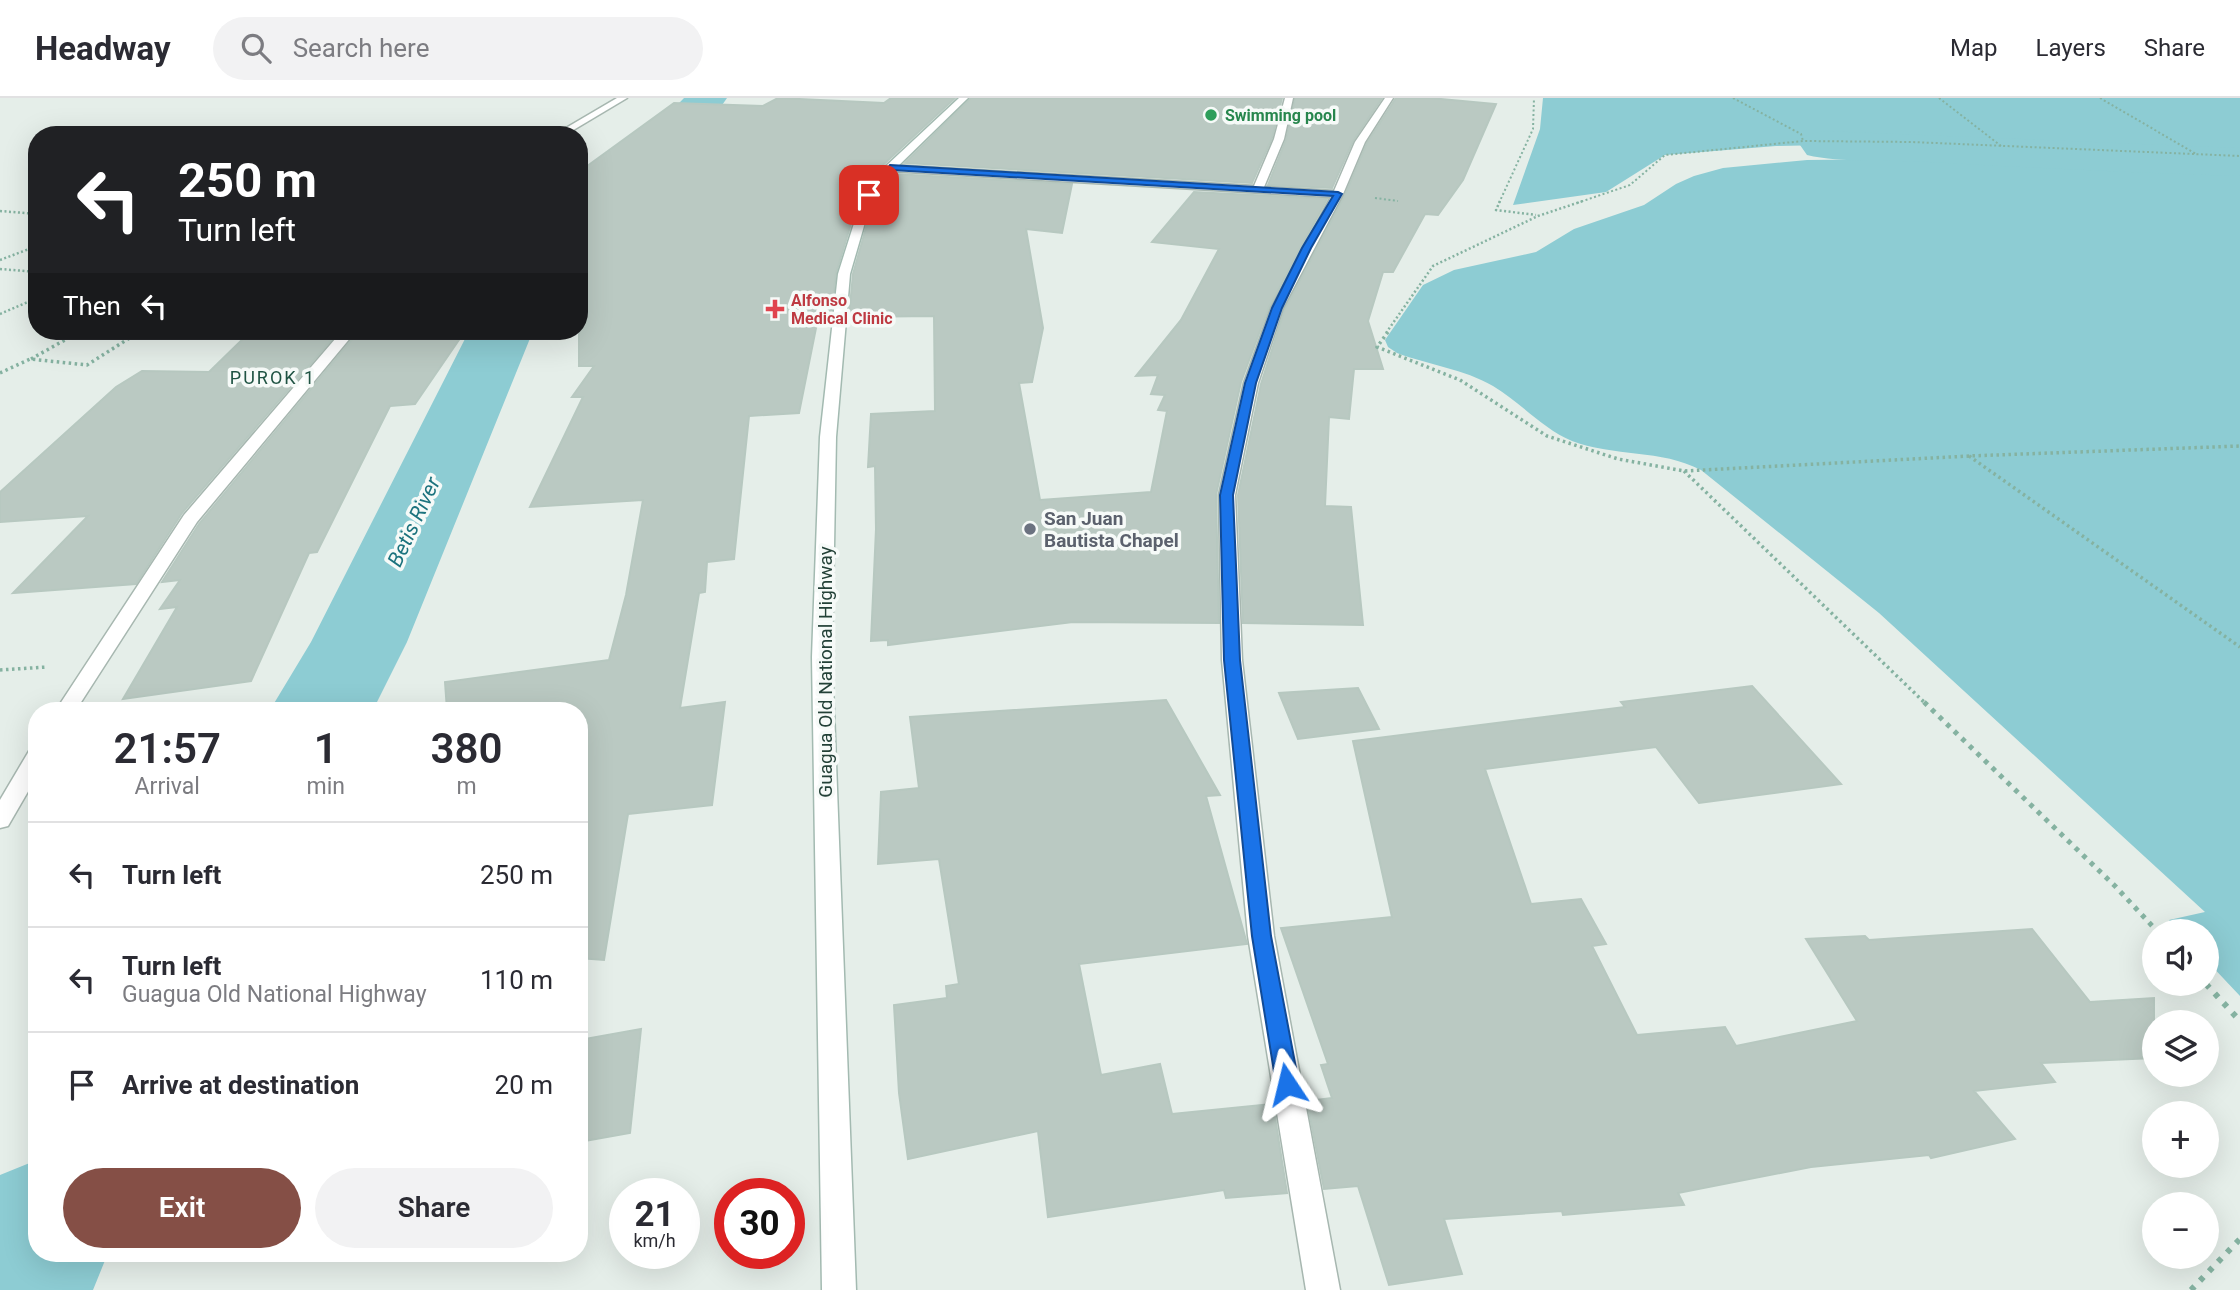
<!DOCTYPE html>
<html lang="en">
<head>
<meta charset="utf-8">
<style>
  :root { --surface:#fff; --page:#f2f2f3; --text:#2b2b33; --muted:#7c7c81; --line:#e1e1e2; --accent:#854f46 }
  body { margin:0; font-family:Roboto,sans-serif; background:var(--page); color:var(--text); height:100vh; display:flex; flex-direction:column; font-size:26px; white-space:nowrap }
  * { box-sizing:border-box; margin:0 }
  p { font-size:23px; color:var(--muted) }
  .icon { flex:none; width:38px; height:38px; fill:none; stroke:currentColor; stroke-width:2; stroke-linecap:round; stroke-linejoin:round }
  .map { position:relative; flex:1; overflow:hidden }
  .drawer { position:absolute; left:28px; top:604px; width:560px; height:560px; display:flex; flex-direction:column; background:var(--surface); border-radius:28px; box-shadow:0 7px 28px #0002 }
  .drawer>* { flex:none }
  .top-card { position:absolute; left:28px; top:28px; width:560px; height:214px; border-radius:28px; box-shadow:0 7px 28px #0002; background:#202124; color:#fff; overflow:hidden }
  .controls { position:absolute; left:2142px; top:821px; display:grid; gap:14px }
  .controls a { display:grid; place-items:center; width:77px; height:77px; border-radius:50%; background:var(--surface); box-shadow:0 7px 28px #0002; font-size:35px }
  .speed { position:absolute; left:609px; top:1080px; display:flex; gap:14px; font-size:35px; font-weight:700; text-align:center }
  .speed>* { display:grid; place-content:center; width:91px; height:91px; border-radius:50%; background:var(--surface); box-shadow:0 7px 28px #0002; line-height:1 }
  .speed small { font-size:18px; font-weight:400 }
  .speed .limit { border:10px solid #d22; background:#fff; color:#111 }
  .pin { position:absolute; display:grid; place-items:center; width:60px; height:60px; color:#fff; margin:-30px; border-radius:14px; box-shadow:0 4px 10px #0006 }
  .me { position:absolute; width:77px; margin:-38px; rotate:350deg; stroke-linejoin:round; filter:drop-shadow(0 0 5px #0008) }
  .turn { display:flex; align-items:center; gap:24px; height:147px; padding:0 35px; font-size:32px }
  .turn .icon { width:91px; height:91px; stroke-width:2.5 }
  .turn b { display:block; font-size:49px; line-height:60px }
  .then { display:flex; align-items:center; height:66px; padding:0 35px; background:#0003; gap:14px; font-size:26px }
  .eta { display:flex; justify-content:space-evenly; align-items:center; height:119px; text-align:center }
  .eta b { font-size:42px; font-weight:600; line-height:49px }
  .button { display:flex; gap:14px; margin-top:auto; padding:14px 35px }
  .button a { flex:1; height:80px; border-radius:42px; background:var(--accent); color:#fff; font-size:28px; font-weight:600; line-height:80px; text-align:center }
  .button a+a { background:var(--page); color:var(--text) }
  ul { padding:0; list-style:none }
  li { display:flex; align-items:center; gap:21px; height:105px; padding:0 35px; border-top:2px solid var(--line) }
  li div { flex:1 }
  li b { display:block; font-size:26px }
  li em { font-style:normal }
  header { display:flex; align-items:center; gap:42px; box-sizing:border-box; height:98px; padding:0 35px; background:var(--surface); border-bottom:2px solid var(--line) }
  header strong { font-size:33px }
  nav { display:flex; gap:38px; margin-inline-start:auto; font-size:24px }
  .search { width:490px; height:63px; background:var(--page); display:flex; align-items:center; gap:18px; box-sizing:border-box; padding:0 24px; border-radius:38px; color:var(--muted); font-size:26px }
  .map>svg:first-child { display:block }
</style>
</head>
<body>
<header>
<strong>Headway</strong>
<div class="search"><svg class="icon" aria-label="search" viewBox="0 0 24 24"><circle cx="10" cy="10" r="6"/><path d="M15 15l6 6"/></svg>Search here</div>
<nav><a>Map</a><a>Layers</a><a>Share</a></nav>
</header>
<div class="map">
<svg width="2240" height="1192" viewBox="0 0 2240 1192">
  <rect width="100%" height="100%" fill="#e5eee9"/>
  <g fill="#8dccd3">
    <polygon points="1543,0 2240,0 2240,63 1984,53 1872,46 1776,48 1665,57 1606,94 1513,107 1540,31"/>
    <path d="M1903,61l337,14v823l-33,-35v-30h-28l-10,-11 36,-8 -326,-299 -178,-143c-40,-21 -87,-13 -129,-29 -29,-12 -52,-39 -79,-55 -29,-17 -64,-21 -96,-33l-9,-6 -3,-7 38,-55 31,-15 82,-18 38,-23 70,-24 32,-21 18,-8 29,-8 84,-8z"/>
  </g>
  <g fill="none" stroke-linecap="round" stroke-linejoin="round">
    <g fill="#8dccd3" fill-rule="evenodd">
      <path d="M684,0h43c-19,28 -79,100 -107,116 -12,6 -25,3 -37,0 -5,-7 -5,-15 0,-22l37,-28z"/>
      <path d="M1823,33l417,17v28c-104,-3 -207,-8 -310,-14 -38,-2 -89,1 -123,-7l-7,-10 7,-10z"/>
      <polygon points="469,233 533,233 407,544 373,612 270,612 311,544"/>
      <polygon points="37,1062 37,1155 108,1155 93,1192 0,1192 0,1077"/>
    </g>
  </g>
  <g fill="#bac9c2" stroke="#b7c8c0" stroke-width="2">
    <polygon points="778,0 884,5 891,0 955,0 884,66 860,96 836,175 831,220 818,220 799,315 749,318 734,461 707,464 705,494 699,495 680,610 725,604 712,707 628,716 604,862 579,860 579,612 447,612 445,584 609,562 626,497 643,402 530,409 583,299 572,299 594,268 579,268 579,74 674,5 763,8"/>
    <polygon points="971,0 1282,0 1272,40 1252,85 905,65"/>
    <polygon points="1295,0 1382,0 1353,43 1332,90 1268,87 1286,42"/>
    <polygon points="1396,0 1430,0 1496,6 1463,82 1438,117 1425,116 1393,174 1383,174 1368,223 1383,271 1354,271 1349,321 1329,319 1325,408 1351,409 1363,527 1243,525 1238,397 1261,286 1285,211 1345,97 1367,45"/>
    <polygon points="894,76 1072,86 1062,135 1026,131 1043,230 1032,284 1019,285 1040,402 1151,394 1167,313 1158,312 1165,297 1151,296 1158,277 1136,278 1181,222 1219,151 1152,144 1194,94 1327,101 1269,209 1241,284 1216,397 1219,525 1073,524 888,547 888,542 871,543 876,431 875,368 868,369 871,316 935,313 934,218 849,219 853,176 875,98"/>
    <polygon points="251,233 339,233 182,415 136,486 13,495 88,418 0,424 0,394 116,289 142,273 209,274"/>
    <polygon points="359,233 465,233 415,306 390,308 317,454 309,455 251,583 123,601 177,509 160,511 180,482 162,484 199,426"/>
    <polygon points="1752,588 1841,686 1699,705 1656,649 1485,671 1531,806 1581,801 1606,846 1592,848 1637,937 1725,929 1736,948 1857,923 1806,841 1865,838 1869,842 2032,831 2090,904 2154,900 2154,960 2041,965 2055,984 1974,993 2015,1041 1931,1060 1929,1057 1811,1069 1678,1095 1684,1107 1563,1117 1562,1113 1444,1121 1462,1176 1389,1187 1358,1088 1324,1091 1307,1003 1332,1000 1321,967 1328,966 1281,830 1392,819 1353,643 1625,609 1621,604"/>
    <polygon points="1358,590 1379,631 1298,641 1279,595"/>
    <polygon points="1166,602 1220,697 1206,698 1247,846 1079,866 1101,977 1160,966 1172,1016 1273,1006 1287,1095 1226,1100 1224,1092 1048,1119 1038,1033 908,1061 899,995 894,907 947,900 946,888 959,886 939,761 878,766 881,694 919,690 910,619"/>
    <polygon points="641,931 630,1035 579,1044 579,942"/>
  </g>
  <g fill="none" stroke-linecap="round" stroke-linejoin="round">
    <g stroke="#a7b7b0" stroke-width="3">
      <polygon id="minor" points="1285,0 1293,0 1284,41 1264,89 1334,93 1355,44 1385,0 1393,0 1365,44 1343,96 1283,210 1258,285 1235,397 1242,562 1274,838 1340,1192 1306,1192 1248,838 1222,562 1219,397 1244,285 1271,210 1331,99 890,73 885,70 890,67 1254,88 1274,41"/>
    </g>
    <g stroke="#a7b7b0" stroke-width="3">
      <g id="tertiary">
        <polygon points="617,0 627,0 565,37 554,37"/>
        <polygon points="342,233 356,233 197,424 76,612 56,612 184,417"/>
        <polygon points="37,651 37,678 8,728 0,730 0,702 29,653"/>
      </g>
    </g>
    <g stroke="#a3bab1" stroke-width="3">
      <polygon id="secondary" points="959,0 968,0 894,72 873,97 850,176 836,339 832,559 856,1192 822,1192 812,559 820,339 838,176 863,97 886,68"/>
    </g>
    <g stroke="#85b2a1" stroke-width="2" stroke-dasharray="2 2.5" stroke-linecap="butt">
      <polyline points="1733,0 1801,36 1803,43"/>
      <polyline points="1939,0 2001,48"/>
      <polyline points="2100,0 2196,56"/>
      <polyline points="1375,100 1398,103"/>
      <polyline points="1499,105 1533,31 1534,0"/>
      <polyline points="1577,105 1630,87 1665,57 1803,43 1912,44 2240,58"/>
    </g>
    <g stroke="#85b2a1" stroke-width="2.5" stroke-dasharray="2 2.5" stroke-linecap="butt">
      <polyline points="1500,103 1496,112 1536,117"/>
      <polyline points="0,113 37,116"/>
      <polyline points="0,162 37,148"/>
      <polyline points="0,171 37,174"/>
      <polyline points="0,216 37,200"/>
      <polyline points="76,235 80,233"/>
      <polyline points="136,235 140,233"/>
      <polyline points="1386,235 1433,168 1538,118 1583,103"/>
    </g>
    <g stroke="#85b2a1" stroke-width="3.5" stroke-dasharray="2.5 3.5" stroke-linecap="butt">
      <polyline points="1388,234 1377,249 1460,282 1547,338 1618,361 1684,373 1969,358 2240,348"/>
      <polyline points="31,261 79,234"/>
      <polyline points="0,275 30,261 87,267 139,234"/>
      <polyline points="1969,358 2240,549"/>
      <polyline points="1684,373 1926,606"/>
      <polyline points="0,572 47,569"/>
    </g>
    <polyline stroke="#85b2a1" stroke-width="5" stroke-dasharray="4.5 6" stroke-linecap="butt" points="1924,604 2115,788 2157,833"/>
    <g stroke="#85b2a1" stroke-width="6" stroke-dasharray="5 8" stroke-linecap="butt">
      <polyline points="2206,886 2240,923"/>
      <polyline points="2191,1192 2240,1141"/>
    </g>
    <use href="#minor" fill="#fff" fill-rule="evenodd"/>
    <use href="#tertiary" fill="#fff" fill-rule="evenodd"/>
    <use href="#secondary" fill="#fff" fill-rule="evenodd"/>
  </g>
  <polygon fill="#1a73e8" stroke="#114b97" stroke-width="2" points="890,67 1338,94 1342,96 1311,150 1282,210 1256,285 1233,397 1240,562 1271,838 1299,986 1295,993 1287,995 1280,993 1276,986 1252,838 1224,562 1220,397 1245,285 1272,210 1302,150 1333,98 892,72 871,99 866,99"/>
  <circle fill="#2e9e5b" stroke="#f6faf8" stroke-width="2.5" cx="1211" cy="17" r="7"/>
  <path fill="#e0444e" stroke="#f6faf8" stroke-width="2.5" d="M771.5 200.5h7v7h7v7h-7v7h-7v-7h-7v-7h7z"/>
  <circle fill="#6b7280" stroke="#f6faf8" stroke-width="2.5" cx="1030" cy="431" r="7"/>
  <g text-anchor="middle" dominant-baseline="central" stroke-width="7" stroke-linejoin="round" paint-order="stroke">
    <g font-size="16" font-weight="bold" fill="#27864d" stroke="#f6faf8" text-anchor="start">
      <text x="1225" y="17">Swimming pool</text>
    </g>
    <g font-size="16" font-weight="bold" fill="#be3a42" stroke="#f6faf8" text-anchor="start">
      <text x="791" y="202">Alfonso<tspan x="791" dy="18">Medical Clinic</tspan></text>
    </g>
    <g font-size="18" letter-spacing="2" fill="#1f5343" stroke="#f6faf8">
      <text x="273" y="279">PUROK 1</text>
    </g>
    <g font-size="19" font-weight="bold" fill="#5b616d" stroke="#f6faf8" text-anchor="start">
      <text x="1044" y="420">San Juan<tspan x="1044" dy="22">Bautista Chapel</tspan></text>
    </g>
    <g font-size="19" fill="#234137" stroke="#f6faf8">
      <text transform="translate(825 574) rotate(-90)">Guagua Old National Highway</text>
    </g>
    <g font-size="21" font-style="italic" fill="#1c737e" stroke="#f6faf8">
      <text transform="translate(414 424) rotate(-65)">Betis River</text>
    </g>
  </g>
</svg>
<div class="controls">
<a><svg class="icon" aria-label="sound" viewBox="0 0 24 24"><path d="M4 9h4l5-4v14l-5-4H4zM17 9q2 3 0 6"/></svg></a>
<a><svg class="icon" aria-label="layers" viewBox="0 0 24 24"><path d="M12 4l9 5-9 5-9-5zM3 14l9 5 9-5"/></svg></a>
<a>+</a>
<a>−</a>
</div>
<div class="speed"><div>21<small>km/h</small></div><div class="limit">30</div></div>
<div class="pin" style="left:869px;top:97px;background:#d93025"><svg class="icon" aria-label="arrive" viewBox="0 0 24 24"><path d="M6 21V4h12l-3 4 3 4H6"/></svg></div>
<svg class="me" style="left:1287px;top:986px" viewBox="-20 -20 40 40"><path d="M0-17L14 15 0 8-14 15z" fill="#1a73e8" stroke="#fff" stroke-width="4"/></svg>
<div class="top-card">
<div class="turn"><svg class="icon" aria-label="left" viewBox="0 0 24 24"><path d="M17 20v-9H6M10 6l-5 5 5 5"/></svg><div><b>250 m</b>Turn left</div></div>
<div class="then">Then<svg class="icon" aria-label="left" viewBox="0 0 24 24"><path d="M17 20v-9H6M10 6l-5 5 5 5"/></svg></div>
</div>
<section class="drawer">
<div class="eta">
<div><b>21:57</b><p>Arrival</p></div>
<div><b>1</b><p>min</p></div>
<div><b>380</b><p>m</p></div>
</div>
<ul>
<li><svg class="icon" aria-label="left" viewBox="0 0 24 24"><path d="M17 20v-9H6M10 6l-5 5 5 5"/></svg><div><b>Turn left</b></div><em>250 m</em></li>
<li><svg class="icon" aria-label="left" viewBox="0 0 24 24"><path d="M17 20v-9H6M10 6l-5 5 5 5"/></svg><div><b>Turn left</b><p>Guagua Old National Highway</p></div><em>110 m</em></li>
<li><svg class="icon" aria-label="arrive" viewBox="0 0 24 24"><path d="M6 21V4h12l-3 4 3 4H6"/></svg><div><b>Arrive at destination</b></div><em>20 m</em></li>
</ul>
<div class="button"><a>Exit</a><a>Share</a></div>
</section>
</div>
</body>
</html>
